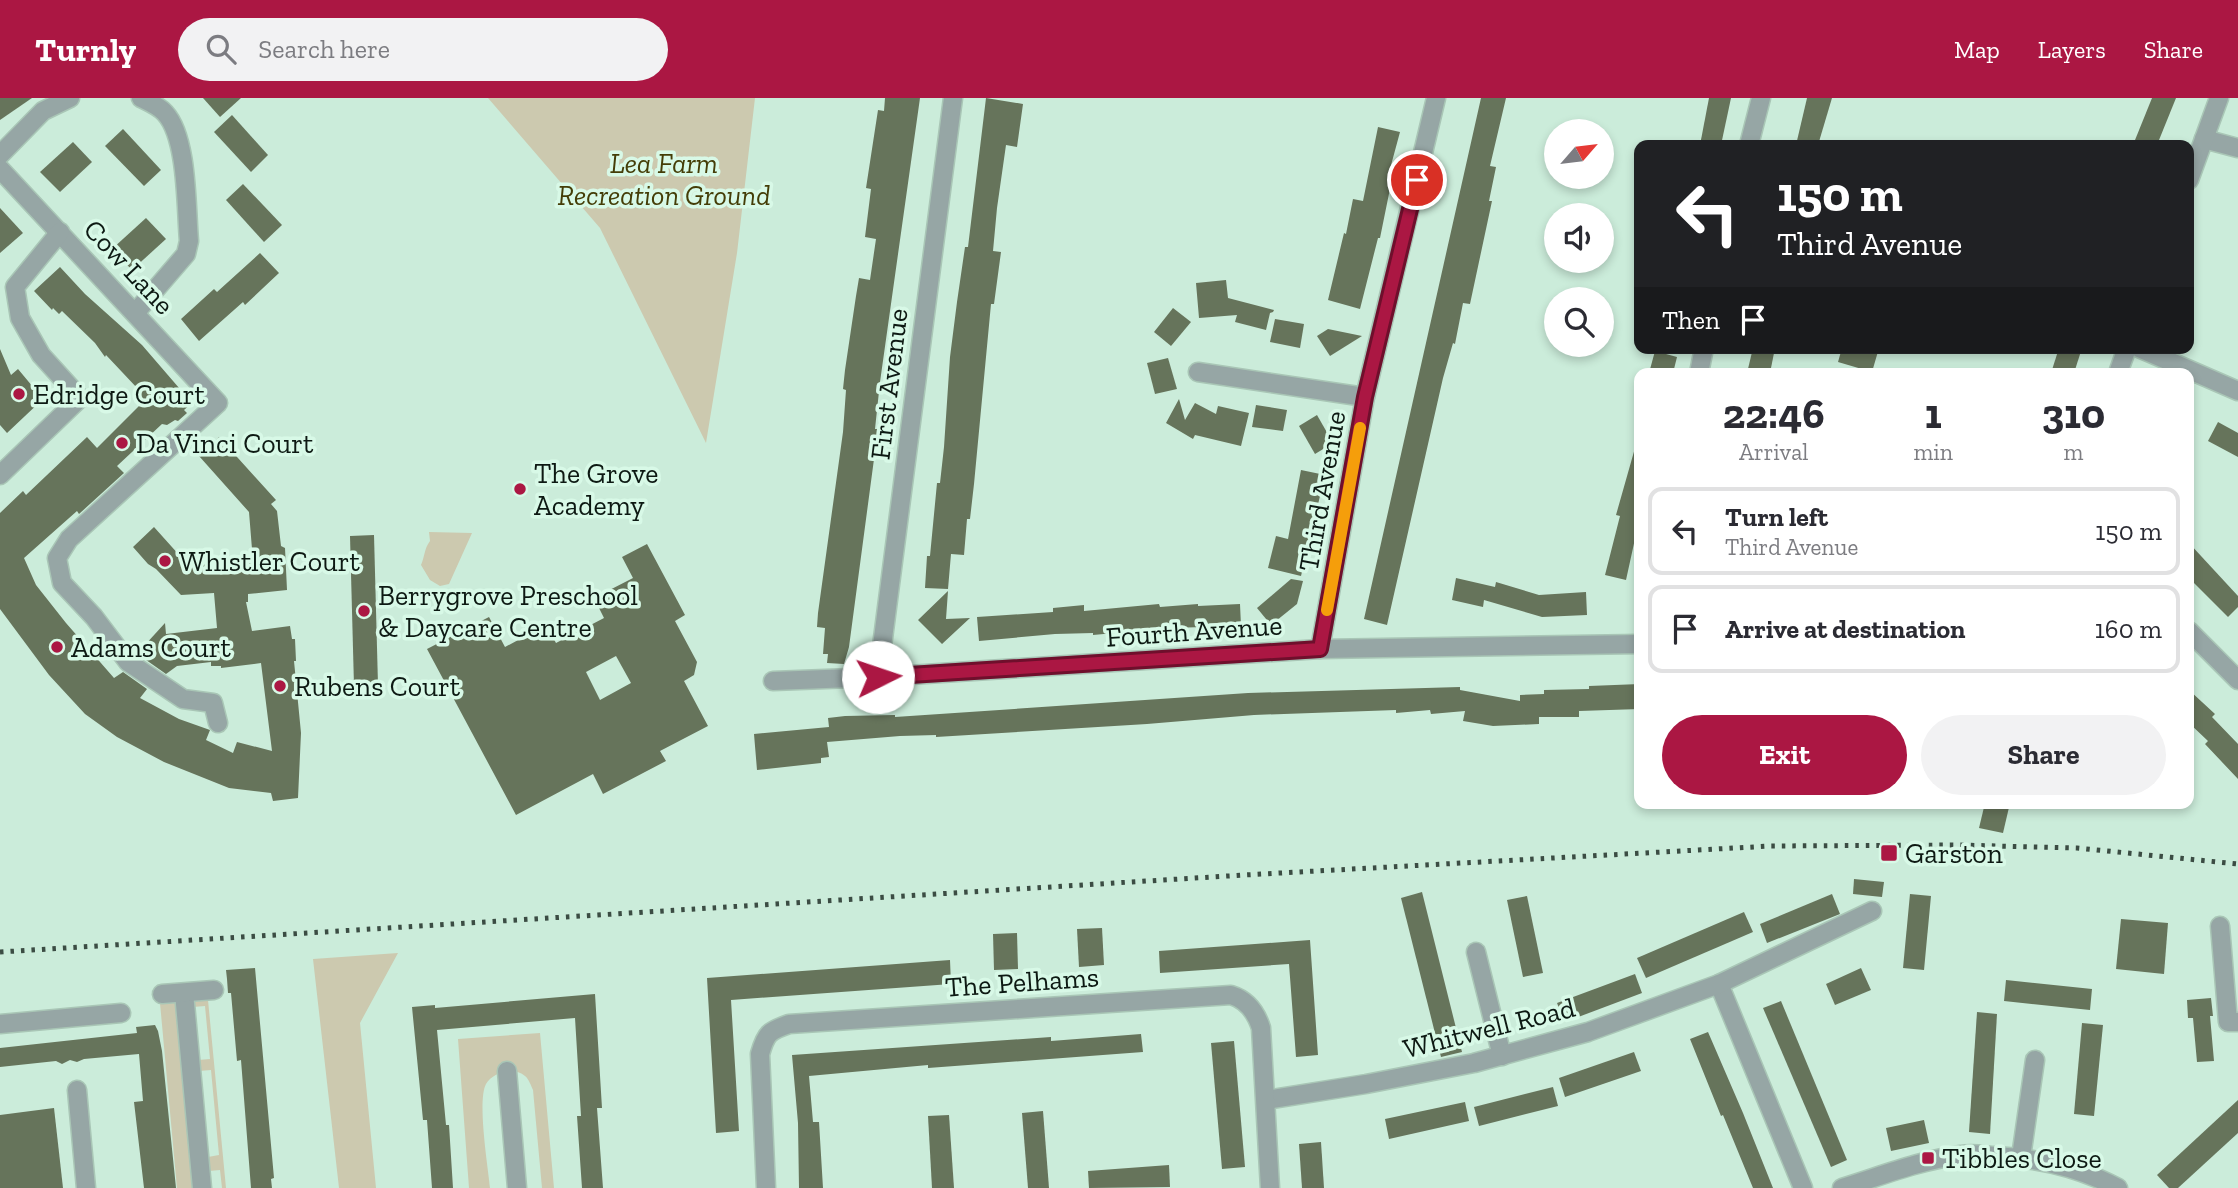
<!DOCTYPE html>
<html lang="en">
<head>
<meta charset="utf-8">
<style>
  :root { --surface:#fff; --page:#f2f2f3; --text:#2b2b33; --muted:#7c7c81; --line:#e1e1e2; --accent:#ab1743 }
  body { margin:0; font-family:"Zilla Slab",serif; background:var(--page); color:var(--text); height:100vh; display:flex; flex-direction:column; font-size:26px; white-space:nowrap }
  * { box-sizing:border-box; margin:0 }
  p { font-size:23px; color:var(--muted) }
  .icon { flex:none; width:38px; height:38px; fill:none; stroke:currentColor; stroke-width:2; stroke-linecap:round; stroke-linejoin:round }
  .map { position:relative; flex:1; overflow:hidden }
  .side { position:absolute; left:1634px; top:270px; width:560px; height:441px; display:flex; flex-direction:column; background:var(--surface); border-radius:14px; box-shadow:0 4px 10px #0003 }
  .side>* { flex:none }
  .guide { position:absolute; left:1634px; top:42px; width:560px; height:214px; border-radius:14px; box-shadow:0 4px 10px #0003; background:#202124; color:#fff; overflow:hidden }
  .needle { width:46px; rotate:62deg }
  .buttons { position:absolute; left:1544px; top:21px; display:grid; gap:14px }
  .buttons a { display:grid; place-items:center; width:70px; height:70px; border-radius:50%; background:var(--surface); box-shadow:0 4px 10px #0003; font-size:35px }
  .pin { position:absolute; display:grid; place-items:center; width:60px; height:60px; color:#fff; margin:-30px; border:4px solid #fff; border-radius:50%; box-shadow:0 2px 7px #0007 }
  .me { position:absolute; width:77px; margin:-38px; rotate:86deg; stroke-linejoin:round; filter:drop-shadow(0 0 5px #0008) }
  .turn { display:flex; align-items:center; gap:24px; height:147px; padding:0 28px; font-size:32px }
  .turn .icon { width:91px; height:91px; stroke-width:2.5 }
  .turn b { display:block; font-size:49px; line-height:60px }
  .then { display:flex; align-items:center; height:66px; padding:0 28px; background:#0003; gap:14px; font-size:26px }
  .eta { display:flex; justify-content:space-evenly; align-items:center; height:119px; text-align:center }
  .eta b { font-size:42px; font-weight:800; line-height:49px }
  .button { display:flex; gap:14px; margin-top:auto; padding:14px 28px }
  .button a { flex:1; height:80px; border-radius:42px; background:var(--accent); color:#fff; font-size:28px; font-weight:800; line-height:80px; text-align:center }
  .button a+a { background:var(--page); color:var(--text) }
  ul { padding:0; list-style:none }
  li { display:flex; align-items:center; gap:21px; height:88px; margin:0 14px 10px; padding:0 14px; border:4px solid var(--line); border-radius:14px }
  li div { flex:1 }
  li b { display:block; font-size:26px }
  li em { font-style:normal }
  header { display:flex; align-items:center; gap:42px; box-sizing:border-box; height:98px; padding:0 35px; background:var(--accent); color:#fff }
  header strong { font-size:33px }
  nav { display:flex; gap:38px; margin-inline-start:auto; font-size:24px }
  .search { width:490px; height:63px; background:var(--page); display:flex; align-items:center; gap:18px; box-sizing:border-box; padding:0 24px; border-radius:38px; color:var(--muted); font-size:26px }
  .map>svg:first-child { display:block }
</style>
</head>
<body>
<header>
<strong>Turnly</strong>
<div class="search"><svg class="icon" aria-label="search" viewBox="0 0 24 24"><circle cx="10" cy="10" r="6"/><path d="M15 15l6 6"/></svg>Search here</div>
<nav><a>Map</a><a>Layers</a><a>Share</a></nav>
</header>
<div class="map">
<svg width="2238" height="1090" viewBox="0 0 2238 1090">
  <rect width="100%" height="100%" fill="#cbecda"/>
  <g fill="#ccc9af">
    <polygon points="488,0 755,0 737,155 706,345 600,130"/>
    <path d="M429,434l43,1 -23,51 -9,2 -10,-6 -9,-15c4,-9 3,-16 9,-24z"/>
    <polygon points="398,855 360,925 376,1090 339,1090 313,861"/>
    <polygon points="208,902 226,1090 222,1090 220,1072 209,1073 208,1059 219,1057 211,972 199,973 198,962 210,961 205,908 193,909 192,904"/>
    <polygon points="176,904 194,1090 177,1090 160,905"/>
    <path d="M540,935l14,155h-12l-9,-98c-2,-4 -4,-11 -8,-14 -11,-10 -32,-4 -39,8 -9,17 2,82 4,104h-21l-11,-149z"/>
  </g>
  <g fill="#66745b" fill-rule="evenodd">
    <polygon points="0,0 32,0 0,22"/>
    <polygon points="203,0 241,0 220,19"/>
    <polygon points="885,0 920,0 880,284 875,331 878,331 849,549 844,566 827,565 828,556 823,556 825,530 817,529 818,515 843,334 846,292 843,291 845,272 856,198 859,180 870,182 876,141 865,139 871,91 866,90 878,12 884,13"/>
    <polygon points="986,0 1023,6 1017,49 1006,47 997,110 993,153 1001,154 994,206 991,206 974,386 970,421 967,421 964,457 951,456 948,491 925,490 927,458 930,458 937,385 940,385 944,349 950,259 957,204 965,149 968,149"/>
    <polygon points="1481,0 1506,0 1490,68 1496,69 1489,103 1492,103 1470,206 1463,205 1455,246 1453,245 1443,280 1387,527 1364,521"/>
    <polygon points="1709,0 1731,0 1721,47 1700,47"/>
    <polygon points="1807,0 1832,0 1818,47 1796,47"/>
    <polygon points="2152,0 2176,0 2157,47 2133,47"/>
    <polygon points="232,17 268,57 251,74 214,34"/>
    <polygon points="1378,29 1400,34 1390,71 1394,71 1380,140 1378,140 1360,211 1328,202 1344,135 1346,136 1353,101 1363,103"/>
    <polygon points="123,31 161,72 144,88 105,48"/>
    <polygon points="73,44 92,64 60,94 40,74"/>
    <polygon points="243,86 282,127 264,144 226,102"/>
    <polygon points="0,110 23,135 0,155"/>
    <polygon points="146,120 166,141 132,172 112,151"/>
    <polygon points="260,155 279,175 245,207 243,204 199,243 181,221 214,191 217,194"/>
    <polygon points="60,169 85,196 142,247 192,305 184,312 187,315 178,323 175,322 167,327 162,326 117,368 124,375 79,416 77,413 24,460 36,487 66,525 114,580 123,574 147,591 140,600 179,621 210,632 206,642 233,655 237,644 272,653 261,565 221,570 221,568 211,568 211,564 177,568 166,576 139,557 145,549 144,548 165,525 166,536 217,530 214,495 181,497 156,471 148,466 133,449 154,429 189,468 250,462 249,451 252,451 249,414 199,358 219,339 276,402 271,406 277,413 281,448 285,450 287,492 248,496 248,504 246,504 252,533 290,528 292,541 295,541 296,563 294,563 301,635 298,700 273,703 271,695 229,690 164,664 117,639 85,616 49,577 0,511 0,415 23,393 26,397 87,339 97,350 144,303 135,294 138,291 106,257 105,259 95,245 62,213 59,216 53,210 52,212 34,193"/>
    <polygon points="1226,182 1228,200 1274,212 1273,214 1270,215 1266,232 1235,224 1237,217 1199,220 1196,185"/>
    <polygon points="1173,210 1191,224 1171,248 1154,234"/>
    <polygon points="1275,221 1304,226 1300,250 1270,244"/>
    <polygon points="1328,231 1362,238 1330,258 1317,238"/>
    <polygon points="1753,250 1775,250 1770,275 1747,275"/>
    <polygon points="1842,250 1879,250 1872,274 1838,264"/>
    <polygon points="2059,250 2082,250 2074,275 2051,275"/>
    <polygon points="0,251 11,277 18,271 43,301 7,335 0,327"/>
    <polygon points="1655,253 1677,259 1673,275 1649,275"/>
    <polygon points="1168,260 1177,291 1155,296 1147,265"/>
    <polygon points="1179,301 1185,322 1195,305 1216,316 1218,308 1249,315 1241,348 1195,337 1193,341 1166,325"/>
    <polygon points="1256,307 1287,312 1283,333 1252,329"/>
    <polygon points="1317,317 1333,345 1315,356 1299,328"/>
    <polygon points="2218,324 2238,335 2238,359 2208,343"/>
    <polygon points="1635,350 1640,350 1640,418 1626,482 1605,477 1620,418 1616,417"/>
    <polygon points="1301,372 1325,377 1301,478 1268,470 1276,438 1288,441"/>
    <polygon points="374,437 378,587 354,588 350,438"/>
    <polygon points="2189,445 2238,498 2238,509 2228,519 2189,480"/>
    <path d="M647,446l38,71 -10,6 22,41 -3,13 -10,6 24,45 -48,25 6,10 -63,33 -10,-20 -77,41 -89,-166 62,-32 16,30 41,-22 10,18 48,-25 -10,-20 39,-20 -11,-21zM616,558l15,27 -31,17 -14,-28z"/>
    <polygon points="1456,480 1495,489 1496,484 1539,497 1586,494 1587,517 1542,519 1484,502 1483,509 1452,502"/>
    <polygon points="1291,481 1303,483 1297,506 1271,527 1257,510"/>
    <polygon points="948,493 946,521 970,520 942,546 918,522"/>
    <polygon points="1159,506 1160,509 1198,506 1198,508 1240,506 1241,528 1168,530 1093,537 1093,535 1055,536 979,543 977,519 1053,514 1053,510 1084,507 1084,513"/>
    <polygon points="1640,586 1640,611 1579,613 1579,619 1539,619 1539,626 1493,628 1463,623 1465,613 1431,616 1430,612 1396,615 1396,612 1254,617 1147,626 936,639 936,637 900,638 827,644 829,659 821,660 821,665 757,672 754,636 829,629 828,620 845,618 895,617 895,619 1248,595 1460,589 1460,592 1520,603 1520,597 1544,596 1544,592 1589,591 1589,588"/>
    <polygon points="2189,592 2215,616 2212,619 2238,646 2238,681 2205,646 2208,643 2189,625"/>
    <polygon points="1985,705 2010,705 2003,735 1979,730"/>
    <polygon points="1854,781 1884,784 1882,799 1853,796"/>
    <polygon points="1422,794 1462,954 1441,959 1401,800"/>
    <polygon points="1832,796 1840,816 1767,845 1760,826"/>
    <polygon points="1910,796 1931,798 1924,872 1903,870"/>
    <polygon points="1527,798 1543,875 1523,879 1507,802"/>
    <polygon points="1744,814 1753,834 1646,880 1637,860"/>
    <polygon points="2121,821 2168,825 2164,876 2116,871"/>
    <polygon points="1102,830 1104,867 1079,869 1077,831"/>
    <polygon points="1017,835 1018,871 994,872 993,836"/>
    <polygon points="1310,842 1318,957 1296,959 1289,866 1160,875 1159,853"/>
    <polygon points="950,862 951,886 731,902 739,1033 716,1035 707,880"/>
    <polygon points="255,870 274,1080 271,1081 272,1090 251,1090 241,962 237,963 231,895 228,895 227,881 226,872"/>
    <polygon points="1861,870 1871,892 1835,907 1826,886"/>
    <polygon points="1635,876 1642,895 1565,924 1557,905"/>
    <polygon points="2006,882 2092,891 2090,912 2004,903"/>
    <polygon points="595,896 602,1010 597,1010 603,1090 582,1090 577,1018 581,1018 575,920 437,932 446,1027 449,1027 453,1090 432,1090 427,1022 423,1022 412,909 435,907 435,910"/>
    <polygon points="2211,900 2213,918 2210,918 2214,963 2197,964 2193,920 2188,920 2187,902"/>
    <polygon points="1781,903 1847,1062 1831,1069 1763,910"/>
    <polygon points="1977,914 1997,916 1990,1036 1969,1034"/>
    <polygon points="2082,925 2103,927 2094,1018 2074,1016"/>
    <polygon points="155,927 158,933 162,953 176,1090 144,1090 134,1004 143,1003 139,956 84,961 77,964 70,962 62,966 56,963 0,969 0,950 137,935 136,929"/>
    <polygon points="1708,934 1743,1015 1773,1090 1753,1090 1723,1017 1721,1018 1690,941"/>
    <polygon points="1141,936 1143,954 928,970 928,967 809,978 813,1024 819,1024 823,1090 799,1090 798,1025 792,957 1051,939 1051,943"/>
    <polygon points="1234,943 1245,1069 1222,1071 1211,945"/>
    <polygon points="1634,954 1641,973 1565,999 1559,980"/>
    <polygon points="1553,989 1558,1008 1479,1028 1474,1009"/>
    <polygon points="2238,1002 2238,1035 2178,1090 2169,1090 2157,1077"/>
    <polygon points="1465,1004 1469,1023 1389,1041 1385,1021"/>
    <polygon points="54,1010 63,1090 0,1090 0,1017"/>
    <polygon points="1043,1013 1049,1090 1028,1090 1022,1015"/>
    <polygon points="949,1017 954,1090 932,1090 928,1018"/>
    <polygon points="1924,1022 1929,1045 1891,1053 1886,1030"/>
    <polygon points="1321,1044 1324,1090 1302,1090 1299,1046"/>
    <polygon points="1169,1067 1170,1089 1089,1090 1088,1073"/>
  </g>
  <g fill="none" stroke-linecap="round" stroke-linejoin="round">
    <g stroke="#a9c6b6" stroke-width="21">
      <g id="minor">
        <polyline points="2204,41 2238,50"/>
        <polyline points="1749,47 1761,0"/>
        <polyline points="0,57 43,13 70,0"/>
        <polyline points="0,71 218,305 69,441 57,460 62,485 94,519 128,564 183,601 213,605 218,625"/>
        <polyline points="2189,82 2219,0"/>
        <path d="M136,214l50,-58 3,-13c-3,-33 -1,-103 -24,-128 -6,-7 -16,-11 -24,-15"/>
        <polyline points="2139,250 2238,293"/>
        <polyline points="1198,274 1365,299"/>
        <polyline points="1699,275 1704,250"/>
        <polyline points="2118,275 2127,250"/>
        <polyline points="0,377 80,300 41,257 20,220 15,189 60,134"/>
        <polyline points="2189,533 2238,582"/>
        <polyline points="1320,551 1365,299 1436,0"/>
        <polyline points="878,579 953,0"/>
        <polyline points="773,583 878,579 1320,551 1640,546"/>
        <polyline points="2220,828 2228,924 2238,924"/>
        <polyline points="1476,854 1502,958"/>
        <polyline points="1719,886 1803,1090"/>
        <polyline points="184,895 202,1090"/>
        <polyline points="162,896 214,892"/>
        <polyline points="0,926 121,915"/>
        <polyline points="507,973 517,1090"/>
        <polyline points="77,992 86,1090"/>
        <polyline points="1266,1002 1366,986 1474,965 1588,934 1719,886 1872,813"/>
        <polyline points="2021,1059 2035,962"/>
        <path d="M766,1090l-6,-134c6,-21 9,-23 29,-30l442,-29c16,5 25,17 30,33l9,160"/>
        <path d="M1842,1090c39,-12 79,-28 119,-33 11,-2 22,0 33,1 44,2 85,11 124,32"/>
      </g>
    </g>
    <use href="#minor" stroke="#96a6a5" stroke-width="18"/>
    <polyline stroke="#3b4c43" stroke-width="5" stroke-dasharray="3.5 7" stroke-linecap="butt" points="0,854 1244,777 1771,748 1957,747 2077,750 2238,766"/>
  </g>
  <g fill="none" stroke-linecap="round" stroke-linejoin="round">
    <g stroke="#6f0f2c" stroke-width="18">
      <polyline id="route" points="878,579 1320,551 1365,299 1417,82"/>
    </g>
    <use href="#route" stroke="#ab1743" stroke-width="12"/>
    <polyline stroke="#f59e0b" stroke-width="12" points="1327,512 1360,330"/>
  </g>
  <g fill="#ab1743" stroke="#d8f9e7" stroke-width="2.5">
    <circle cx="19" cy="296" r="7"/>
    <circle cx="122" cy="345" r="7"/>
    <circle cx="520" cy="391" r="7"/>
    <circle cx="165" cy="463" r="7"/>
    <circle cx="364" cy="513" r="7"/>
    <circle cx="57" cy="549" r="7"/>
    <circle cx="280" cy="588" r="7"/>
    <rect x="1880" y="746" width="18" height="18" rx="3.5"/>
    <rect x="1921" y="1053" width="14" height="14" rx="3.5"/>
  </g>
  <g text-anchor="middle" dominant-baseline="central" stroke-width="7" stroke-linejoin="round" paint-order="stroke">
    <g font-size="28" font-style="italic" fill="#443d07" stroke="#d8f9e7">
      <text x="664" y="65">Lea Farm<tspan x="664" dy="32">Recreation Ground</tspan></text>
    </g>
    <g font-size="28" fill="#0d1913" stroke="#d8f9e7">
      <text transform="translate(129 169) rotate(47)">Cow Lane</text>
      <text transform="translate(889 286) rotate(-83)">First Avenue</text>
      <text transform="translate(1322 393) rotate(-80)">Third Avenue</text>
      <text transform="translate(1194 533) rotate(-4)">Fourth Avenue</text>
      <text transform="translate(1022 884) rotate(-4)">The Pelhams</text>
      <text transform="translate(1489 930) rotate(-14)">Whitwell Road</text>
    </g>
    <g font-size="28" fill="#0d1913" stroke="#d8f9e7" text-anchor="start">
      <text x="33" y="296">Edridge Court</text>
      <text x="136" y="345">Da Vinci Court</text>
      <text x="534" y="375">The Grove<tspan x="534" dy="32">Academy</tspan></text>
      <text x="179" y="463">Whistler Court</text>
      <text x="378" y="497">Berrygrove Preschool<tspan x="378" dy="32">&amp; Daycare Centre</tspan></text>
      <text x="71" y="549">Adams Court</text>
      <text x="294" y="588">Rubens Court</text>
      <text x="1905" y="755">Garston</text>
      <text x="1942" y="1060">Tibbles Close</text>
    </g>
  </g>
</svg>
<div class="buttons">
<a><svg class="needle" viewBox="-14 -14 28 28"><path d="M0-13l5 13h-10z" fill="#e53935"/><path d="M0 13l5-13h-10z" fill="#7c7c81"/></svg></a>
<a><svg class="icon" aria-label="sound" viewBox="0 0 24 24"><path d="M4 9h4l5-4v14l-5-4H4zM17 9q2 3 0 6"/></svg></a>
<a><svg class="icon" aria-label="search" viewBox="0 0 24 24"><circle cx="10" cy="10" r="6"/><path d="M15 15l6 6"/></svg></a>
</div>
<div class="pin" style="left:1417px;top:82px;background:#d93025"><svg class="icon" aria-label="arrive" viewBox="0 0 24 24"><path d="M6 21V4h12l-3 4 3 4H6"/></svg></div>
<svg class="me" style="left:878px;top:579px" viewBox="-20 -20 40 40"><circle r="19" fill="#fff"/><path d="M0-13L10 11 0 6-10 11z" fill="#ab1743"/></svg>
<div class="guide">
<div class="turn"><svg class="icon" aria-label="left" viewBox="0 0 24 24"><path d="M17 20v-9H6M10 6l-5 5 5 5"/></svg><div><b>150 m</b>Third Avenue</div></div>
<div class="then">Then<svg class="icon" aria-label="arrive" viewBox="0 0 24 24"><path d="M6 21V4h12l-3 4 3 4H6"/></svg></div>
</div>
<section class="side">
<div class="eta">
<div><b>22:46</b><p>Arrival</p></div>
<div><b>1</b><p>min</p></div>
<div><b>310</b><p>m</p></div>
</div>
<ul>
<li><svg class="icon" aria-label="left" viewBox="0 0 24 24"><path d="M17 20v-9H6M10 6l-5 5 5 5"/></svg><div><b>Turn left</b><p>Third Avenue</p></div><em>150 m</em></li>
<li><svg class="icon" aria-label="arrive" viewBox="0 0 24 24"><path d="M6 21V4h12l-3 4 3 4H6"/></svg><div><b>Arrive at destination</b></div><em>160 m</em></li>
</ul>
<div class="button"><a>Exit</a><a>Share</a></div>
</section>
</div>
</body>
</html>
